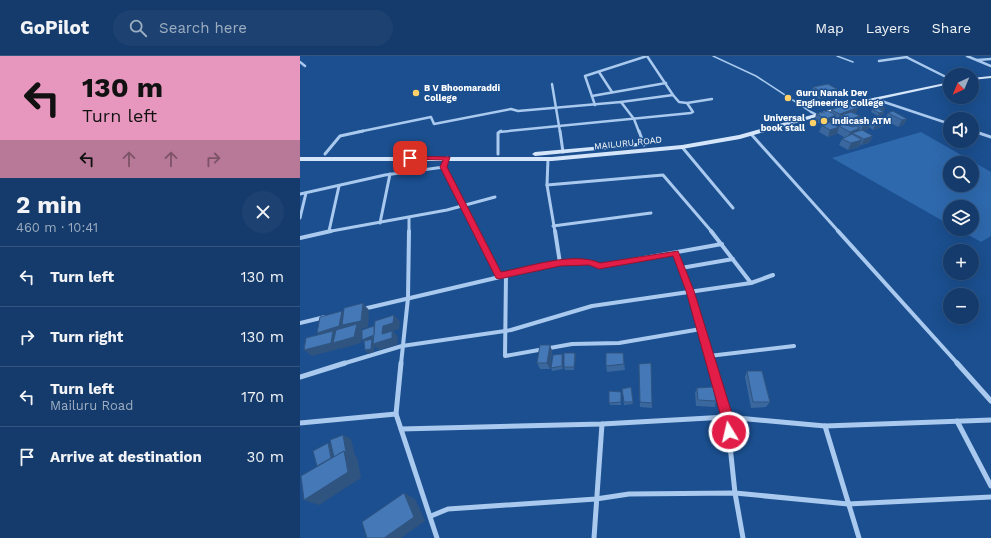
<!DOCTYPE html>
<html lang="en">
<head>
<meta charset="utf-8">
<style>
  :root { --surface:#143b6b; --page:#1d4271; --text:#f1f3f6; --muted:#9dadc1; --line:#33557e }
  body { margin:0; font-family:"Work Sans",sans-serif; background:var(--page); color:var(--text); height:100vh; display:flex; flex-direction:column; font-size:15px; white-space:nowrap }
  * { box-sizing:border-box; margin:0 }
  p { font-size:13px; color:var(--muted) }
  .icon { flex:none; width:22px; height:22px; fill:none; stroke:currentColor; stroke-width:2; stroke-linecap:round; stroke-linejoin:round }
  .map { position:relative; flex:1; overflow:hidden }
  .side { display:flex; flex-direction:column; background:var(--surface); width:300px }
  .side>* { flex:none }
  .guide { background:#e797bd; color:#111; overflow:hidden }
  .needle { width:26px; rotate:224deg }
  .controls { position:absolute; left:643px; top:12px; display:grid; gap:8px }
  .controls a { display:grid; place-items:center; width:36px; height:36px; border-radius:50%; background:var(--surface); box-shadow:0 4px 16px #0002,0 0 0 1px var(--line); font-size:20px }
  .pin { position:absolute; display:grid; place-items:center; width:34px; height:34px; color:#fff; margin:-17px; border-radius:8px; box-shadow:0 2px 6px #0006 }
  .me { position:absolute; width:44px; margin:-22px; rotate:351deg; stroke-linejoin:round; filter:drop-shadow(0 0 3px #0008) }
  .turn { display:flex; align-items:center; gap:14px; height:84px; padding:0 16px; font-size:18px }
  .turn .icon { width:52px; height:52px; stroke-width:2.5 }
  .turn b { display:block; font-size:28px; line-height:34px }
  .lanes { display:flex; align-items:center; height:38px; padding:0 16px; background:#0003; justify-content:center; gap:20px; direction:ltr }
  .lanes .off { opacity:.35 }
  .round { display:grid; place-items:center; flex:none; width:42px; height:42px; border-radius:21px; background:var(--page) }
  .head { display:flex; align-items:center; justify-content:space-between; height:68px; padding:0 16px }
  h1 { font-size:24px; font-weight:700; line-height:30px }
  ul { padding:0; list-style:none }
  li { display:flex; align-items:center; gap:12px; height:60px; padding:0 16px; border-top:1px solid var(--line) }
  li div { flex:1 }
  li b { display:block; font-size:15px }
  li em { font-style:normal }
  header { display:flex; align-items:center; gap:24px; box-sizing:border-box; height:56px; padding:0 20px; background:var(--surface); border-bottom:1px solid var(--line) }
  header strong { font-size:19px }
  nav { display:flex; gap:22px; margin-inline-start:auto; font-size:14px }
  .search { width:280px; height:36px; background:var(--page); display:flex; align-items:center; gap:10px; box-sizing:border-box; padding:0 14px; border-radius:22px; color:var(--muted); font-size:15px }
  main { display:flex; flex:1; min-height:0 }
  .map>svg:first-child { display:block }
</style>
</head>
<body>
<header>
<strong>GoPilot</strong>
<div class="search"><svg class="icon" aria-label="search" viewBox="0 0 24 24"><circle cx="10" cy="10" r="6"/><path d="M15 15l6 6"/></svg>Search here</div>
<nav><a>Map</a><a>Layers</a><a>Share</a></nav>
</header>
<main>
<section class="side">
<div class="guide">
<div class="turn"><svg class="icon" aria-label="left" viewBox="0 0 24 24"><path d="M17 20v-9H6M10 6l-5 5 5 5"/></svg><div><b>130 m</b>Turn left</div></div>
<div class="lanes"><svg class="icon" aria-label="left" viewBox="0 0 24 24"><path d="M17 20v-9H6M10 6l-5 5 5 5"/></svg><svg class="icon off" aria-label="ahead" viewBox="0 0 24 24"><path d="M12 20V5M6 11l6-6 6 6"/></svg><svg class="icon off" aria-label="ahead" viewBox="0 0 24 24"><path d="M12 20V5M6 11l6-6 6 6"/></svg><svg class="icon off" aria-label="right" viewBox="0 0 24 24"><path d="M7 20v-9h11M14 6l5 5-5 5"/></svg></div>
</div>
<div class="head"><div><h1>2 min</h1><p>460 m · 10:41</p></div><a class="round"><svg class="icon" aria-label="close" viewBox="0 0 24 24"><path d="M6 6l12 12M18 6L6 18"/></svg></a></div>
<ul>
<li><svg class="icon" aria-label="left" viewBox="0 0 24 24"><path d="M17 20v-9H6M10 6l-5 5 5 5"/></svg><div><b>Turn left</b></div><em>130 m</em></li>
<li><svg class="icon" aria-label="right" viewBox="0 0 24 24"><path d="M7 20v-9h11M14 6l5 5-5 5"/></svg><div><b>Turn right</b></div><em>130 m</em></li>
<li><svg class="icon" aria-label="left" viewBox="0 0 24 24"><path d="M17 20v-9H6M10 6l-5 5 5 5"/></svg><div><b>Turn left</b><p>Mailuru Road</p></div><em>170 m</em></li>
<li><svg class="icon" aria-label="arrive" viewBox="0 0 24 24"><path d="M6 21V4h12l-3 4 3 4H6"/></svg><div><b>Arrive at destination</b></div><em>30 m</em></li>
</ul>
</section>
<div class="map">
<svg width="691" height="482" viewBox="0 0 691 482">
  <rect width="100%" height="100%" fill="#1b4f8f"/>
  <path fill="#2e69ad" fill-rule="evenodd" d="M621,76l70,40v64l-10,6 -23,-13h14v-22h-22v18l-118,-67zM650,107h22v22h-22z"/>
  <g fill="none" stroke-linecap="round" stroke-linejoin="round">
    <g stroke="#a9c9ee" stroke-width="1.5">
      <polyline points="413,0 456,20 511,56"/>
      <polyline points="537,0 553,6"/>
    </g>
    <g stroke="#a9c9ee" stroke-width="2.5">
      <polyline points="347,0 373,39"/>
      <polyline points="667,0 691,10"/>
      <polyline points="606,1 650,23"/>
      <polyline points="677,4 691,3"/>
      <polyline points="579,5 607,1"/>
      <polyline points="0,6 5,10"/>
      <polyline points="299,16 312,36"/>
      <polyline points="252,28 260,76"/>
      <polyline points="292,40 366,27"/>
      <polyline points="575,43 650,68"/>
      <polyline points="321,46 373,39 379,46 387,47"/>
      <polyline points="295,49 285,20 347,0"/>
      <polyline points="511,56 517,59"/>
      <polyline points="672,75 676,76"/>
      <polyline points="58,76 131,61 134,68 211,53 218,55 321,46 334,63 339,76"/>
      <polyline points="199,76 391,57 393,56 387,47 412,43"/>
    </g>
    <g stroke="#a9c9ee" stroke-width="3">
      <polyline points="260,75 263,96"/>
      <polyline points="339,75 344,89"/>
      <polyline points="673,75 691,81"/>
      <polyline points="451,78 539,176"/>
      <polyline points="382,91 433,152"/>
      <polyline points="25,98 40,80 63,75"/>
      <polyline points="198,98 198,77 201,75"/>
      <polyline points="248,103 247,129 255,176"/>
      <polyline points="144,111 177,176"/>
      <polyline points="247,129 363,119 412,176"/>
      <polyline points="0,138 85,119 144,111 147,102"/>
      <polyline points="0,162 6,137"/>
      <polyline points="80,167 90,118"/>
      <polyline points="253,170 351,157"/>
      <polyline points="29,175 39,130"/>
      <polyline points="26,176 147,154 195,141"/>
      <polyline points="109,176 109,162"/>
    </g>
    <g stroke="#a9c9ee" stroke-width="4">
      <polyline points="176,175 199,220"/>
      <polyline points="255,175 260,207"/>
      <polyline points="411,175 451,227"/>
      <polyline points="538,175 658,308"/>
      <polyline points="0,182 31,175"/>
      <polyline points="375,197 390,235 412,308"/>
      <polyline points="381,212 433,203"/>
      <polyline points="206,218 205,300 272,288 319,287 401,273"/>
      <polyline points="63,253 260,207 290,206 299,210 422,188"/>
      <polyline points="0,267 25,261"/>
      <polyline points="409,300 494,290"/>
      <polyline points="42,308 102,290 211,274 292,250 451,227 473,219"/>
      <polyline points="101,308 108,242 109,175"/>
    </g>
    <g stroke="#a9c9ee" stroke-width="5">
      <polyline points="101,307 96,358 137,482"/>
      <polyline points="411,307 427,361 435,437 443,482"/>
      <polyline points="657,307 691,345"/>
      <polyline points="0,321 45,307"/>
      <polyline points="657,365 691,430"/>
      <polyline points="0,367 96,358"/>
      <polyline points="525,370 559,482"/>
      <polyline points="101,373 302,368 427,361 525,370 691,364"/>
      <polyline points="131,460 148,453 296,443 329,438 435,437 548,448 691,441"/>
      <polyline points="294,482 302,368"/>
    </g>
    <g fill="#d6e6fa" fill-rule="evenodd">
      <polygon points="691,20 691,22 672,24 672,22"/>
      <polygon points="650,26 650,28 576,44 440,83 382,93 252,105 0,105 0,101 252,101 382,89 439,79 573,42"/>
      <polygon points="337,87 340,89 339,90 235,100 232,98 235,96"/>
    </g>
  </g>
  <g fill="#3a679d" fill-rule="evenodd">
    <polygon points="513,31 537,33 535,39 520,43 511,38"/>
    <polygon points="574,48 585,51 584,54 582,55 584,56 583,59 578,60 571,56 572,53 574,53 572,52"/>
    <path d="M543,50l17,10 -1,2 10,3v-1l17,-3 2,-4 19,6 -4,6 -5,2 -9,-5v1l-7,3 -1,1 -8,3 -4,-3 -1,2 -5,2 10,5 -4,7 -9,2 -1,2 -11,3 -9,-5 3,-6 2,-2 -7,-4 -9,4 -9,-5 3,-7 -5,-3v2l-4,1 -4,-2 2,-4 4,-1 1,-4 14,-2 1,-2 12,-3zM535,63l2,2 3,-1 -1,1 10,5 2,-1 -1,1 -11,1 -8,-4 3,-1z"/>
    <polygon points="250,289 252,295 250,313 240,313 237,307"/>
    <polygon points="323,297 325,314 307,316 306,310"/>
    <polygon points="262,298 263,301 263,313 252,315 251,312"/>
    <polygon points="276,300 274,314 265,314 264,311"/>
    <polygon points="339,308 352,347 352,352 340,351"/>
    <polygon points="447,315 470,346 466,351 451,352 445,321"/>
    <polygon points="331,331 333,348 324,349 322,333"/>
    <polygon points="397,332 416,345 415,351 396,350 395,337"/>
    <polygon points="321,336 321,349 310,349 309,347"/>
  </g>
  <g fill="#305480">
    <polygon points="537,33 535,39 520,43 522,36"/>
    <polygon points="559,51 556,57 547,61 542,59 540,64 537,65 540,58"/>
    <polygon points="585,51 584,54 579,55 581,52"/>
    <polygon points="584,56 583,59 578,60 579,57"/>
    <polygon points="536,59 534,66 523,70 526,63"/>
    <polygon points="560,60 557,67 553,64 551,69 549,70 551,63"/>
    <polygon points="607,63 603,69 598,71 602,64"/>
    <polygon points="518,64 517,68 513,69 514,66"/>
    <polygon points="585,64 581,71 573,74 576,67"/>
    <polygon points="591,64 589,67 582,70 584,66"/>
    <polygon points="571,66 568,73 560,76 563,70"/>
    <polygon points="539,71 537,78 528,81 530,74"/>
    <polygon points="560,72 557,79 552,77 550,82 547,83 550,76"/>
    <polygon points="573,80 569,87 561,89 564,83"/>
    <polygon points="562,84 559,91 548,94 551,87"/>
    <polygon points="63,247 69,254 68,271 61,273 63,275 61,287 40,293 39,291 38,293 12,300 4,294 25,283 17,277 42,255 48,261"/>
    <polygon points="94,259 100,266 99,273 93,275 98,281 97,289 79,294 75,290 74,296 68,298 65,294 65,287 62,284 74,279 82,278 83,270"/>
    <polygon points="250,289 252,295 250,313 247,307"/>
    <polygon points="275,297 276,300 274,314 274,311"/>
    <polygon points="262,298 263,301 263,313 262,310"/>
    <polygon points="43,379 51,383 55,400 57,401 61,422 19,449 4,444 28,387 36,391"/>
    <polygon points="104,437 115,443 125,465 101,482 84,482"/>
  </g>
  <g fill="#4478b7" stroke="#305480">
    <polygon points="528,28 537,33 522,36 513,31"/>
    <polygon points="579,47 585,51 581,52 574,48"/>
    <polygon points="552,48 559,51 540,58 531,54 541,50 544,52 543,50"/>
    <polygon points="577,52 584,56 579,57 572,53"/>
    <polygon points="528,55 536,59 526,63 516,58"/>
    <polygon points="593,55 607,63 602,64 588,57"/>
    <polygon points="551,56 560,60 551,63 542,59"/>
    <polygon points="562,61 571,66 563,70 553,64"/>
    <polygon points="578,61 585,64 576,67 569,64"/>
    <polygon points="585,61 591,64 584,66 585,64 580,62"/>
    <polygon points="515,62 518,64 514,66 511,63"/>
    <polygon points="529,66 539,71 530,74 521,69"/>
    <polygon points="543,68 553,71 556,70 560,72 550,76 539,70"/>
    <polygon points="562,74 573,80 564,83 552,77"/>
    <polygon points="552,78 562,84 551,87 542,83"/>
    <polygon points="63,247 61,265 42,269 44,252"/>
    <polygon points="42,255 39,270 17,277 20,261"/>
    <polygon points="94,259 93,267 83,270 82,278 92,275 92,282 73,288 75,265"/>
    <polygon points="57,268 54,281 33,287 36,274"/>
    <polygon points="74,270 74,279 62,284 62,274"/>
    <polygon points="33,275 31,287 4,294 6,282"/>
    <polygon points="72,283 71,293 65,294 64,285"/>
    <polygon points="240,289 250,289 247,307 237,307"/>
    <polygon points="264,297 275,297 274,311 264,311"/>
    <polygon points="306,297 323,297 324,308 306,310"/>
    <polygon points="262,298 262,310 251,312 253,299"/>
    <polygon points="351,307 352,347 340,346 339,308"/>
    <polygon points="447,315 462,315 470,346 453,346"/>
    <polygon points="331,331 333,346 324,346 322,333"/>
    <polygon points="413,331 416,345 398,344 397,332"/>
    <polygon points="309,335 321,336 321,346 309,347"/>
    <polygon points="43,379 46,396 44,395 34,401 30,384"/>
    <polygon points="28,387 31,402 17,410 13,395"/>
    <polygon points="44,395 48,416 4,444 1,420"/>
    <polygon points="104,437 114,461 84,482 67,482 62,466"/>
  </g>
  <path fill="#e11d48" stroke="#92132f" d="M110,100l40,1 -3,10 54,105c27,-5 73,-21 99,-9l78,-12 16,40 39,126 1,15 -1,4 -4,2 -5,-2 -3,-19 -35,-126 -13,-35 -74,13 -10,-4 -29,1 -61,13 -3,-1 -56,-111 3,-7 -35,-1v-2z"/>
  <g fill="#ffd166" stroke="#1b4f8f" stroke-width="1.5">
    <circle cx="116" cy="37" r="4"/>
    <circle cx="488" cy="42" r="4"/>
    <circle cx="524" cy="65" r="4"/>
    <circle cx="513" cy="67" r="4"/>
  </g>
  <g text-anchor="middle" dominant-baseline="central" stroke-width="3" stroke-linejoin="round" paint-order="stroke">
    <g font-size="9" font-weight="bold" fill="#fff" stroke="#1b4f8f" text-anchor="start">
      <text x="124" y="32">B V Bhoomaraddi<tspan x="124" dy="10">College</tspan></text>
      <text x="496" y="37">Guru Nanak Dev<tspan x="496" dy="10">Engineering College</tspan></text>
      <text x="505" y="62" text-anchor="end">Universal<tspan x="505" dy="10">book stall</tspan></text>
      <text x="532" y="65">Indicash ATM</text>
    </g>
    <g font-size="9" fill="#fff" stroke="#1b4f8f">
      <text transform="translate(328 87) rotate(-6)">MAILURU ROAD</text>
    </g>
  </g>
</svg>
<div class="controls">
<a><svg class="needle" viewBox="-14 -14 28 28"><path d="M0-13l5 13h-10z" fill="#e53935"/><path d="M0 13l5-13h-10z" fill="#9dadc1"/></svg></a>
<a><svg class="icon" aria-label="sound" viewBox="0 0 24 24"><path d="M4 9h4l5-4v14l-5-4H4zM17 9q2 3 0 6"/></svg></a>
<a><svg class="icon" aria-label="search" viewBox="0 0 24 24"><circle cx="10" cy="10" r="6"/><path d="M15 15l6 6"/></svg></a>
<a><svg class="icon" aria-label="layers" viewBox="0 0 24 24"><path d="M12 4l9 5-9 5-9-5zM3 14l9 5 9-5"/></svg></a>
<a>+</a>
<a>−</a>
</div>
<div class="pin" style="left:110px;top:102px;background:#d93025"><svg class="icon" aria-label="arrive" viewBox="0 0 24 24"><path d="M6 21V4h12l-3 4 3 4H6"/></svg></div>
<svg class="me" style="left:429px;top:376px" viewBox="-20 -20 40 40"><circle r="17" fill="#e11d48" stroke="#fff" stroke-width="3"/><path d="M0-11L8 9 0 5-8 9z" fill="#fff"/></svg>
</div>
</main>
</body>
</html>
